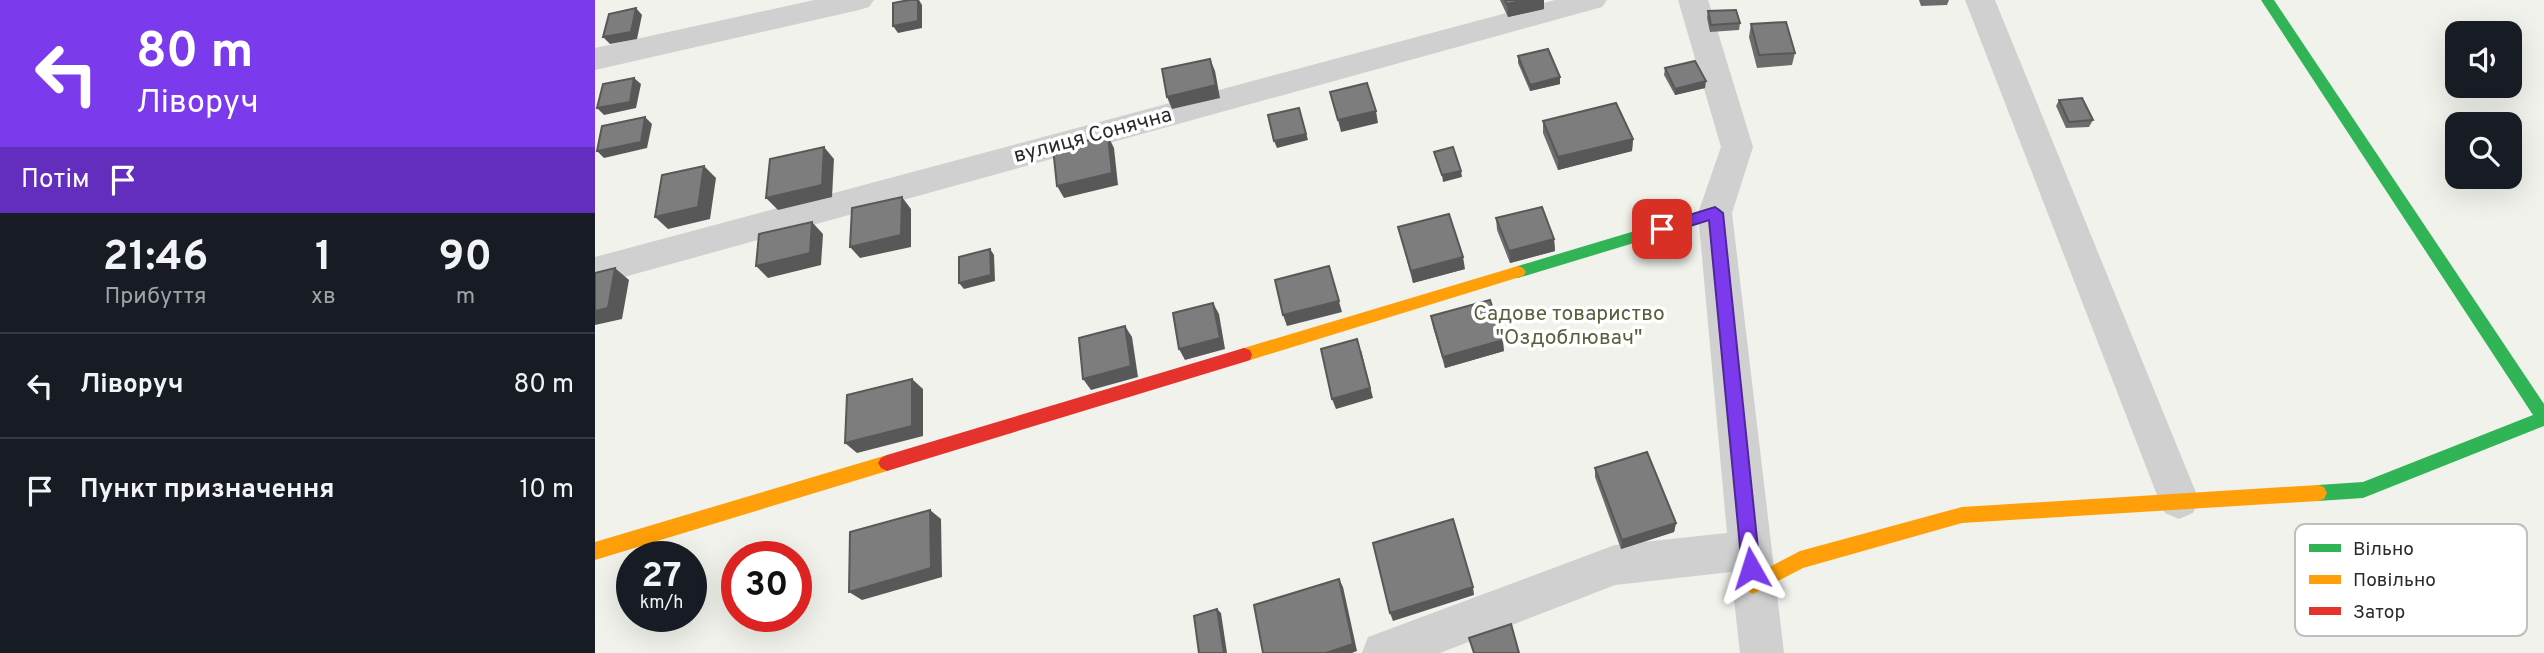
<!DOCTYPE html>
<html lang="uk">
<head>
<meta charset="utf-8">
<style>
  :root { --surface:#171b24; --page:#242831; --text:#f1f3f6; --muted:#9ea1a6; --line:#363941 }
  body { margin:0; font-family:Overpass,sans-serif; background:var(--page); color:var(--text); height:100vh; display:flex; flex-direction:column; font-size:26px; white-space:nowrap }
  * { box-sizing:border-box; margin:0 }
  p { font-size:23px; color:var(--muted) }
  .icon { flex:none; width:38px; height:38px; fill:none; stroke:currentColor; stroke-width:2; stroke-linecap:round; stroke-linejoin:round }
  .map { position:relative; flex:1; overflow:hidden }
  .drawer { display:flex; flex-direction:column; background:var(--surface); width:595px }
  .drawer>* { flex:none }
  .top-card { background:#7c3aed; color:#fff; overflow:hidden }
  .fabs { position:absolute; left:1850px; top:21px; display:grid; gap:14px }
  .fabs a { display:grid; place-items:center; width:77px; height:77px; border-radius:14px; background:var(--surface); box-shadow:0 7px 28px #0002; font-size:35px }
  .speed { position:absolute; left:21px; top:541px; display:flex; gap:14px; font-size:35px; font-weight:700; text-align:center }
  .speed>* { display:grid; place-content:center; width:91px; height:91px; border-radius:50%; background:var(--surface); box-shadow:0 7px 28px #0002; line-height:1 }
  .speed small { font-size:18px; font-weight:400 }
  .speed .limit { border:10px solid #d22; background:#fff; color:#111 }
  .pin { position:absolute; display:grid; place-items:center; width:60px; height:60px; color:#fff; margin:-30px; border-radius:14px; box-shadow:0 4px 10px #0006 }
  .me { position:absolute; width:77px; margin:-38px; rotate:354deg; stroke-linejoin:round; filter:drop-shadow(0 0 5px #0008) }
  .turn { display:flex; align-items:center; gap:24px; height:147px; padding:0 21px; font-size:32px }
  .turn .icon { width:91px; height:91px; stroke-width:2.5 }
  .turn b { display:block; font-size:49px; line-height:60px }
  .then { display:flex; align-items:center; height:66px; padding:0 21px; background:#0003; gap:14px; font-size:26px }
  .eta { display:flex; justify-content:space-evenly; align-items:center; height:119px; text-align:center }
  .eta b { font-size:42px; font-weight:700; line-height:49px }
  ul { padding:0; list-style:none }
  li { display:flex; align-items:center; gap:21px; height:105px; padding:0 21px; border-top:2px solid var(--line) }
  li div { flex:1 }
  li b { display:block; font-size:26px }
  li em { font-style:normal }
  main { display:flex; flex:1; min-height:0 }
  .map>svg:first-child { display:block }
</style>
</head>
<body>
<main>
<section class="drawer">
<div class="top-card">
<div class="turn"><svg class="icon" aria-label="left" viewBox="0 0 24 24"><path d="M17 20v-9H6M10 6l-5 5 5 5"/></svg><div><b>80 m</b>Ліворуч</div></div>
<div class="then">Потім<svg class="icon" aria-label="arrive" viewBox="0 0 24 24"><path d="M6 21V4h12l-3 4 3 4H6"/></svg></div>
</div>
<div class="eta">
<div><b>21:46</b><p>Прибуття</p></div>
<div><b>1</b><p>хв</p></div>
<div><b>90</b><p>m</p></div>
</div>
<ul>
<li><svg class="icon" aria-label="left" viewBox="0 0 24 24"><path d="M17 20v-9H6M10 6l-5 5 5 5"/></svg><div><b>Ліворуч</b></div><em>80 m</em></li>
<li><svg class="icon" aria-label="arrive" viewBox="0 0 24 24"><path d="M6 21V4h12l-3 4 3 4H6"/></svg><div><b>Пункт призначення</b></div><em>10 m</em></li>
</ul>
</section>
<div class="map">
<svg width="1949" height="653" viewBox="0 0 1949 653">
  <rect width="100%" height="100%" fill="#fff"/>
  <path fill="#f0f2eb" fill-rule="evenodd" d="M0,0h1949v653h-1949zM1862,33h52v53h-52zM1862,124h52v53h-52zM37,556h59v60h-59zM142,556h59v60h-59z"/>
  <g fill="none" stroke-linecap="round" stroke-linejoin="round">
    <g fill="#d0d0d0" fill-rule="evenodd">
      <polygon points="219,0 279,0 274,7 264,10 0,70 0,48"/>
      <polygon points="960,0 1012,0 1007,7 0,285 0,257"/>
      <polygon points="1083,0 1113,0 1158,147 1137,213 1189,653 1145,653 1136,572 1020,585 845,653 767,653 773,637 1020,545 1132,533 1103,213 1126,147"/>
      <polygon points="1370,0 1400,0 1604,500 1598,513 1584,519 1570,513 1564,500"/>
    </g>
    <g fill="#30b455" fill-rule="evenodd">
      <polygon points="1666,0 1679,0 1949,404 1949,426 1768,498 1723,501 1717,499 1714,493 1717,487 1723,485 1768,482 1938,415"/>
      <polygon points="1120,207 1125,209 1127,213 1125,217 923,278 918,276 915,272 918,268 923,266"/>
    </g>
    <g fill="#ff9f0a" fill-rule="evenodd">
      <polygon points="923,266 928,268 931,272 928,276 649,362 643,360 641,355 643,350 649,348"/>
      <polygon points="292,455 298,458 301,463 298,468 292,471 0,560 0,542"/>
      <polygon points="1723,485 1729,487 1732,493 1729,499 1723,501 1367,523 1208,568 1158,594 1152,591 1149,585 1152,579 1205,551 1367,507"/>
    </g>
    <polygon fill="#e5322d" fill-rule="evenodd" points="649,348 655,350 657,355 655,360 649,362 292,471 286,468 283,463 286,458 292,455"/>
  </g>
  <g fill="#6c6c6c">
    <polygon points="905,0 949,0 949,9 913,17"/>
    <polygon points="1324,0 1354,0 1352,5 1326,6"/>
    <polygon points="1113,11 1145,23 1144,30 1115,32 1112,18"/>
    <polygon points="1156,24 1200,53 1197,65 1162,68 1154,37"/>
    <polygon points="923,56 965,77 965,84 935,91 923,63"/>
    <polygon points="1070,68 1110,88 1080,95 1069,75"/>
    <polygon points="1464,100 1498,120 1494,127 1471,128 1461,106"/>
    <polygon points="948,121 1038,139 1037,151 963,170 948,133"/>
    <polygon points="901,218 959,239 960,251 915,263 902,230"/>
    <polygon points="803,227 870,269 818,283"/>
    <polygon points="836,316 909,351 850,368 838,327"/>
    <polygon points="1000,468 1081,523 1079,532 1026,549 1000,477"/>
  </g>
  <g fill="#585858">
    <polygon points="323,0 324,0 327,5 327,28 303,33 298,26"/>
    <polygon points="930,0 949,0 949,9 913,17 912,4"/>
    <polygon points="41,8 47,15 42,39 15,44 8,37"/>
    <polygon points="615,59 620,71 625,98 577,109 572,97"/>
    <polygon points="965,77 965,84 935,91 935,85"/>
    <polygon points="39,78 46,84 41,108 9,115 2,108"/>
    <polygon points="1111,81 1110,88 1080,95 1080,89"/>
    <polygon points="704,108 713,140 682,148 679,141"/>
    <polygon points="781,111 783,123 746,132 743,120"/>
    <polygon points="50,117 57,124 52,148 9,158 2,151"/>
    <polygon points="513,136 519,148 523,185 469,198 462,186"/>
    <polygon points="1038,139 1037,151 963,170 963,157"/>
    <polygon points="229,147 239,159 237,197 183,210 171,198"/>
    <polygon points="109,166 121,178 115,219 73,229 60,217"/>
    <polygon points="866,171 867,177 848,182 847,175"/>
    <polygon points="307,197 316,209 316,247 265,258 255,247"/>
    <polygon points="217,222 228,234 226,265 173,278 161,266"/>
    <polygon points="959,239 960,251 915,263 914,251"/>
    <polygon points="395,249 399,255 400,281 369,289 364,283"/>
    <polygon points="868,257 870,269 818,283 816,271"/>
    <polygon points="734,266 747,312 692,326 688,315"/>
    <polygon points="20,268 34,280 27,319 0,325 0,311"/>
    <polygon points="618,303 624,314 630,349 590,360 584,349"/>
    <polygon points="530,326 537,337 543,377 496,390 488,379"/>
    <polygon points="908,340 909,351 850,368 848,357"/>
    <polygon points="766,350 778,398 741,409 737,399"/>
    <polygon points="317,379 328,389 328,436 262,453 250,443"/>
    <polygon points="335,510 346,519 347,577 267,600 254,592"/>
    <polygon points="1081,523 1079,532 1026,549 1027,540"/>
    <polygon points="744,579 748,587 762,651 757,653 731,653"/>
    <polygon points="878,587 879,595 798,621 795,613"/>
    <polygon points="622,609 626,613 632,653 629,653"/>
  </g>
  <g fill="#7d7d7d" stroke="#585858" stroke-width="2">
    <polygon points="314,0 323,0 323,21 298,26 298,3"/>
    <polygon points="910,0 930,0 912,4"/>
    <polygon points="41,8 36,32 8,37 14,14"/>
    <polygon points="1141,10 1145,23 1116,25 1113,11"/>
    <polygon points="1191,22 1200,53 1164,55 1156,24"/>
    <polygon points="953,49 965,77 935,85 923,56"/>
    <polygon points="615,59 621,85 572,97 567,69"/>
    <polygon points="1100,61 1111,81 1080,89 1070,68"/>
    <polygon points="39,78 35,102 2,108 8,84"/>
    <polygon points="772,83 781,111 743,120 735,92"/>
    <polygon points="1487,98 1498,120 1474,122 1464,100"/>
    <polygon points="1021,103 1038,139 963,157 948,121"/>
    <polygon points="704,108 711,134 679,141 673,115"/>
    <polygon points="50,117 46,142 2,151 7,126"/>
    <polygon points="513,136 517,173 462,186 458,148"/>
    <polygon points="229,147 227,185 171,198 175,159"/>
    <polygon points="858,147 866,171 847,175 839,152"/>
    <polygon points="109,166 103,207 60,217 67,175"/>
    <polygon points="307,197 306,235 255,247 257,208"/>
    <polygon points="947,207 959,239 914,251 901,218"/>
    <polygon points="854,214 868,257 816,271 803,227"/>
    <polygon points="217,222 215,253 161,266 164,234"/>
    <polygon points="395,249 396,275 364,283 364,257"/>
    <polygon points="734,266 744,301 688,315 680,280"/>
    <polygon points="20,268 13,308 0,311 0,273"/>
    <polygon points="895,300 908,340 848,357 836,316"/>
    <polygon points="618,303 625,338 584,349 578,313"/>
    <polygon points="530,326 536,366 488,379 484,338"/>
    <polygon points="762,339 775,388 737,399 726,349"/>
    <polygon points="317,379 317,426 250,443 252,395"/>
    <polygon points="1052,452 1081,523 1027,540 1000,468"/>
    <polygon points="335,510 336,568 254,592 255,532"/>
    <polygon points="858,519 878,587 795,613 778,543"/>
    <polygon points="744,579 758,644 731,653 668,653 659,605"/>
    <polygon points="622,609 629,653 604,653 599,616"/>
    <polygon points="916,624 924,653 879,653 874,638"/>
  </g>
  <polygon fill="#7c3aed" stroke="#51269a" stroke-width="2" points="1120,207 1128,213 1165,568 1162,574 1156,577 1149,574 1147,568 1114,220 1067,235 1059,229 1061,225"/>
  <g text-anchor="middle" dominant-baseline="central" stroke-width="7" stroke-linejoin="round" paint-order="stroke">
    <g font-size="21" fill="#2b2b2b" stroke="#fff">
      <text transform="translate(498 136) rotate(-15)">вулиця Сонячна</text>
    </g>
    <g font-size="21" fill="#57613e" stroke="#fff">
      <text x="974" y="314">Садове товариство<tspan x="974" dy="24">"Оздоблювач"</tspan></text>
    </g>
  </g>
  <rect x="1700" y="524" width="232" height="112" rx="10" fill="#fff" stroke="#bfbfbf" stroke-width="2"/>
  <rect x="1714" y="544" width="32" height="8" fill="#30b455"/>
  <rect x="1714" y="575" width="32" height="9" fill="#ff9f0a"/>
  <rect x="1714" y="607" width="32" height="8" fill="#e5322d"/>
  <g font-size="19" fill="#2b2b2b">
    <text x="1758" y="555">Вільно</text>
    <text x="1758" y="586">Повільно</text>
    <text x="1758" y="618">Затор</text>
  </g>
</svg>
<div class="fabs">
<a><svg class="icon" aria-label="sound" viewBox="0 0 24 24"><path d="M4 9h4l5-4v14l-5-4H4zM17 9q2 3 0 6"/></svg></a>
<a><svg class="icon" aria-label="search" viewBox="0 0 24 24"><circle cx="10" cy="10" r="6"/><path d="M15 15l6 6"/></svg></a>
</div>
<div class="speed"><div>27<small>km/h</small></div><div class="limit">30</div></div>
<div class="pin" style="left:1067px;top:229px;background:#d93025"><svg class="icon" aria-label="arrive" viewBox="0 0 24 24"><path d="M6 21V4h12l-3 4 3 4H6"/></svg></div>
<svg class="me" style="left:1156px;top:568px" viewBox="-20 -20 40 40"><path d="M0-17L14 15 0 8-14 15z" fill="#7c3aed" stroke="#fff" stroke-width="4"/></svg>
</div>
</main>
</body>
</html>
